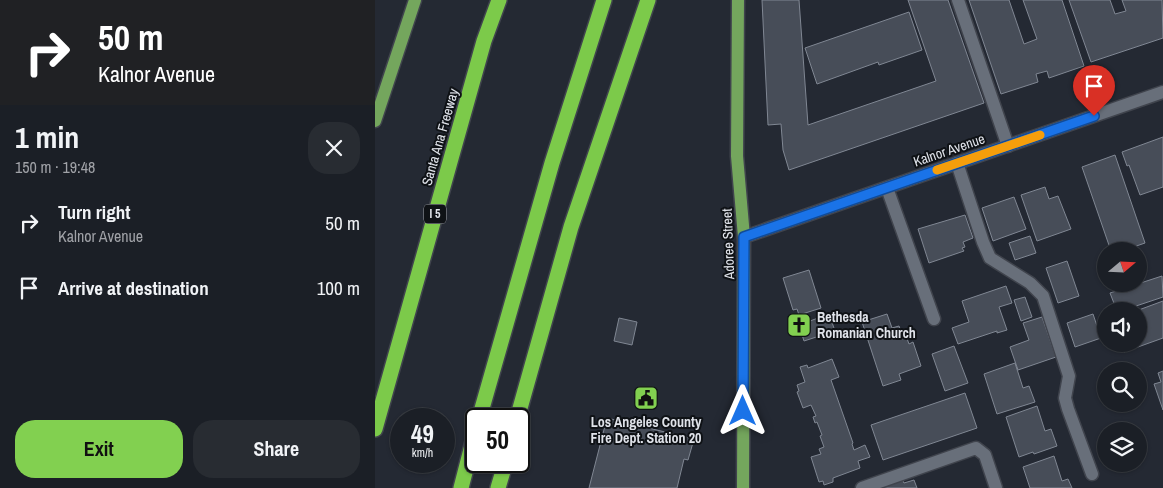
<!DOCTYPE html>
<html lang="en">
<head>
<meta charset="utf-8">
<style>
  :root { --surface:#1b1f26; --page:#282c32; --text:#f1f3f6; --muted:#a0a2a7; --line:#393d43; --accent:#82d050 }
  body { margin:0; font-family:"Archivo Narrow",sans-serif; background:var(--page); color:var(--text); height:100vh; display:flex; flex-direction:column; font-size:19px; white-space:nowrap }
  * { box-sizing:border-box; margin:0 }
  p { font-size:16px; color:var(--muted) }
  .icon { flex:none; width:28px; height:28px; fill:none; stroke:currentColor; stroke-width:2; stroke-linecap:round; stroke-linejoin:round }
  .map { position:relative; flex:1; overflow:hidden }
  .sheet { display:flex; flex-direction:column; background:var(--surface); width:375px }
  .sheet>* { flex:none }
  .banner { background:#202124; color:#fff; overflow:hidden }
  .needle { width:32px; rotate:71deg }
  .fabs { position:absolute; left:722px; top:242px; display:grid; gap:10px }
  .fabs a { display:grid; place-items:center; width:50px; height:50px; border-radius:50%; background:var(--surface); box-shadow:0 1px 4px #0004,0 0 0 1px var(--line); font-size:25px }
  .speed { position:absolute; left:15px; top:408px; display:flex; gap:10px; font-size:25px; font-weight:700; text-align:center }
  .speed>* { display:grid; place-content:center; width:65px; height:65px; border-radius:50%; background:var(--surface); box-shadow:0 1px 4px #0004,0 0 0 1px var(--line); line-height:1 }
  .speed small { font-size:12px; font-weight:400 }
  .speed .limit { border:2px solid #111; border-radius:8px; background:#fff; color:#111 }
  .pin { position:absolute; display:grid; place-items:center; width:42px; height:42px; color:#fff; margin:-51px -21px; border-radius:50% 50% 50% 0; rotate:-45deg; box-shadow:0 0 5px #0007 }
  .pin .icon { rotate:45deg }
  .me { position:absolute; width:55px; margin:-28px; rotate:0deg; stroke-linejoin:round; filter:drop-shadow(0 0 4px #0008) }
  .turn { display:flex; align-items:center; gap:18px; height:105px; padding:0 15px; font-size:22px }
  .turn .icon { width:65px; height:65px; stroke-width:2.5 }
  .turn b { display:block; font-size:35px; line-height:42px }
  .round { display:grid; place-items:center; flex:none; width:52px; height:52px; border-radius:20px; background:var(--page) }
  .summary { display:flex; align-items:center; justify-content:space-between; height:85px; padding:0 15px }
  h1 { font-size:30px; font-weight:800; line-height:38px }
  .primary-button { display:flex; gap:10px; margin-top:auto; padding:10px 15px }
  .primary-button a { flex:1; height:58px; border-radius:20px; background:var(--accent); color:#111; font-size:20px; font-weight:800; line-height:58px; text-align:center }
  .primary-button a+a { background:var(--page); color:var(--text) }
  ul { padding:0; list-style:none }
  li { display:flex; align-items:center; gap:15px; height:65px; padding:0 15px }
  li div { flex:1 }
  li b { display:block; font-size:19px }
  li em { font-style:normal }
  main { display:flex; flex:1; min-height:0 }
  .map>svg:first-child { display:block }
</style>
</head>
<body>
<main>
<section class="sheet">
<div class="banner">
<div class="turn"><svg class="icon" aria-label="right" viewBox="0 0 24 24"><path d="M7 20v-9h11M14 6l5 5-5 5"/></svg><div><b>50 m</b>Kalnor Avenue</div></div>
</div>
<div class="summary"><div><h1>1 min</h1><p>150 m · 19:48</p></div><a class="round"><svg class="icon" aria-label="close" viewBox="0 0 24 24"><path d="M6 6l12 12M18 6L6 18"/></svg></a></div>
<ul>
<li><svg class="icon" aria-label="right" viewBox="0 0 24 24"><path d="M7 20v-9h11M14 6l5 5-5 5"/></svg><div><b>Turn right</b><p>Kalnor Avenue</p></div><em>50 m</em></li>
<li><svg class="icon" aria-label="arrive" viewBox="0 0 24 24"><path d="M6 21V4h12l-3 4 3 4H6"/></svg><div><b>Arrive at destination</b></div><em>100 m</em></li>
</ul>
<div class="primary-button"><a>Exit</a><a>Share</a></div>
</section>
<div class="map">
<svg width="788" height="488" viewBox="0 0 788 488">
  <rect width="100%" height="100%" fill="#242933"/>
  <g fill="#474d58" stroke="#808793">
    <polygon points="387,0 424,0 433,125 561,81 533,0 573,0 609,103 414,170 408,150 406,124 393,125"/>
    <polygon points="594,0 634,0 649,44 662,39 648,0 687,0 709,66 674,78 672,71 661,74 663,82 626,94"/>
    <polygon points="694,0 735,0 740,14 751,11 747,0 787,0 788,38 716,62"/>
    <polygon points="534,12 547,50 504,65 503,62 442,84 430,48"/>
    <polygon points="788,137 788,187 765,195 754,165 752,166 747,152"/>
    <polygon points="740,155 770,243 747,251 736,251 707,167"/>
    <polygon points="670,187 674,199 683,196 696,229 662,241 646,195"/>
    <polygon points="639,197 651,229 618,241 607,208"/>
    <polygon points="590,215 598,238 588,242 590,247 587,248 589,251 554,263 543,229"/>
    <polygon points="655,236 661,253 640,260 634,243"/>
    <polygon points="692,261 704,296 683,303 671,268"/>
    <polygon points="434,270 446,308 424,315 422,309 418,310 408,278"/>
    <polygon points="787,276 788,297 746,311 742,311 735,293"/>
    <polygon points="631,286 637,303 624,307 632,330 622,333 622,331 583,344 577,328 594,322 587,301"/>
    <polygon points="650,297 657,317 646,321 639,300"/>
    <polygon points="788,301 788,338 749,352 746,344 764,344 764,311 761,311"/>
    <polygon points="454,314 460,331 429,341 424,325"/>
    <polygon points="512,314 517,328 524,326 527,334 530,333 534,344 538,342 546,366 524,374 526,380 508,386 487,322"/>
    <polygon points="718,314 726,338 700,347 692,323"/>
    <polygon points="667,317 681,357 643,370 635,347 654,340 648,323"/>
    <polygon points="244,318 262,322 257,345 239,341"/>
    <polygon points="579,346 593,383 570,391 557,354"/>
    <polygon points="457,359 464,377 456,380 478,443 477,444 479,450 490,445 495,457 483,461 485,468 458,478 458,482 449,485 448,481 444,482 436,457 446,454 444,449 449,447 445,436 447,435 442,422 440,423 438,417 441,416 436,405 428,408 422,392 424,391 422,385 430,382 425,367 432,365 433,368"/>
    <polygon points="640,363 648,388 654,386 660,402 622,414 609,374"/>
    <polygon points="788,371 788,410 779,384 786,382 783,373"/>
    <polygon points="590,393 602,428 508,460 496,425"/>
    <polygon points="662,406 670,431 676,429 682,446 659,454 658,452 644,457 631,417"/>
    <polygon points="232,418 319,439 313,460 309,459 302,488 214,488"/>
    <polygon points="679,456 687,481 693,479 697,488 655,488 648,467"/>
    <polygon points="527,479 529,483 539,480 542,488 501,488"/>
  </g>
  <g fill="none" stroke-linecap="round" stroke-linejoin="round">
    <g stroke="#40444d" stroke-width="15">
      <g id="minor">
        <polyline points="583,0 633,146"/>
        <polyline points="582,163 608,242 615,258 655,283 668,296 694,376 690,398 693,409 717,474"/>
        <polyline points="512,188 559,319"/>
        <polyline points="369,237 788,92"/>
        <polyline points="487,488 601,448 610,455 621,488"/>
      </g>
    </g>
    <g stroke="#40444d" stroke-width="15">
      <g id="major">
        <polyline points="363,0 362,156 369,237 368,488"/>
        <polyline points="0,121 40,0"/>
      </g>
    </g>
    <g stroke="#40444d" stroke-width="18">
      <g id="highway">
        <polyline points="104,419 177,163 229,0"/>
        <polyline points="142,419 196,227 273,0"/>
        <polyline points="0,429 109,41 124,0"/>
        <polyline points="86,488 101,430"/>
        <polyline points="123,488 131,461"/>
      </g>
    </g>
    <use href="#minor" stroke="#686f7a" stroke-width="12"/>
    <use href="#major" stroke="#74a65d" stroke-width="12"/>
    <use href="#highway" stroke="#7cca4a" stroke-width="15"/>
  </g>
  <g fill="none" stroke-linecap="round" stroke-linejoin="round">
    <g stroke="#114b97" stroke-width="12">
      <polyline id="route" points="368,411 369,237 719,116"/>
    </g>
    <use href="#route" stroke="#1a73e8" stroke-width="9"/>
    <polyline stroke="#f59e0b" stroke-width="9" points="562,170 665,135"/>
  </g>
  <defs>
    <g id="church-square" transform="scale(1.25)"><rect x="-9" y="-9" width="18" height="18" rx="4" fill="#82d050" stroke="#0f1216"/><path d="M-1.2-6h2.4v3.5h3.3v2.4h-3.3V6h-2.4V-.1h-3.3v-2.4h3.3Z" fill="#111"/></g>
    <g id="civic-square" transform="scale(1.25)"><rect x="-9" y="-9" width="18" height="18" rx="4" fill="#82d050" stroke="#0f1216"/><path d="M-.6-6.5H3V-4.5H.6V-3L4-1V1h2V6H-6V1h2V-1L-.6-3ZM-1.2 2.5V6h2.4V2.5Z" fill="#111"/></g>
  </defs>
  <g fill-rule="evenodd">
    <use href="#church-square" x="424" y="325"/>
    <use href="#civic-square" x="271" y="398"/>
  </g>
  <g text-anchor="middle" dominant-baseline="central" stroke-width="4" stroke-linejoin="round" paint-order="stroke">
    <rect fill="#0f1216" stroke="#a1a4aa" stroke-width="1" x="49" y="204.5" width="22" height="19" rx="4"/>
    <g font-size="12" font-weight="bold" fill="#e0e3ea">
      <text x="60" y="214">I 5</text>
    </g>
    <g font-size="14" fill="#e0e3ea" stroke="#0f1216">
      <text transform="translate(65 137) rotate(-74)">Santa Ana Freeway</text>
      <text transform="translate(574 150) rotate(-19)">Kalnor Avenue</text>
      <text transform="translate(353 244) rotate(-92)">Adoree Street</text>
    </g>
    <g font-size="14" font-weight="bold" fill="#e0e3ea" stroke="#0f1216" text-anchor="start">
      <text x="442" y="317">Bethesda<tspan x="442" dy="16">Romanian Church</tspan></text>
      <text x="271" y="422" text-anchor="middle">Los Angeles County<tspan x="271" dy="16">Fire Dept. Station 20</tspan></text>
    </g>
  </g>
</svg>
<div class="fabs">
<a><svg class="needle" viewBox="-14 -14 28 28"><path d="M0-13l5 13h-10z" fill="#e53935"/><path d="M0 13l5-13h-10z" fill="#a0a2a7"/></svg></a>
<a><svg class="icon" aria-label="sound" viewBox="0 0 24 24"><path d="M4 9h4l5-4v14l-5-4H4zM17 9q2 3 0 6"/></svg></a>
<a><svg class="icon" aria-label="search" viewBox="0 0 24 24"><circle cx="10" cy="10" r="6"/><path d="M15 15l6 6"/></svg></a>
<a><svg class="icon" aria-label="layers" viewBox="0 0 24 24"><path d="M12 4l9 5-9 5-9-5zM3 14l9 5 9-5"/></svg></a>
</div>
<div class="speed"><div>49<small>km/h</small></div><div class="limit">50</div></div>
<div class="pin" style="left:719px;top:116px;background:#d93025"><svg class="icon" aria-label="arrive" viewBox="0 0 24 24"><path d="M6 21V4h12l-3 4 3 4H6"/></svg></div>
<svg class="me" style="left:368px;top:411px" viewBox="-20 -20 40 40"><path d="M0-17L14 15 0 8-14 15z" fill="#1a73e8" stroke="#fff" stroke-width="4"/></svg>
</div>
</main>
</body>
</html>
